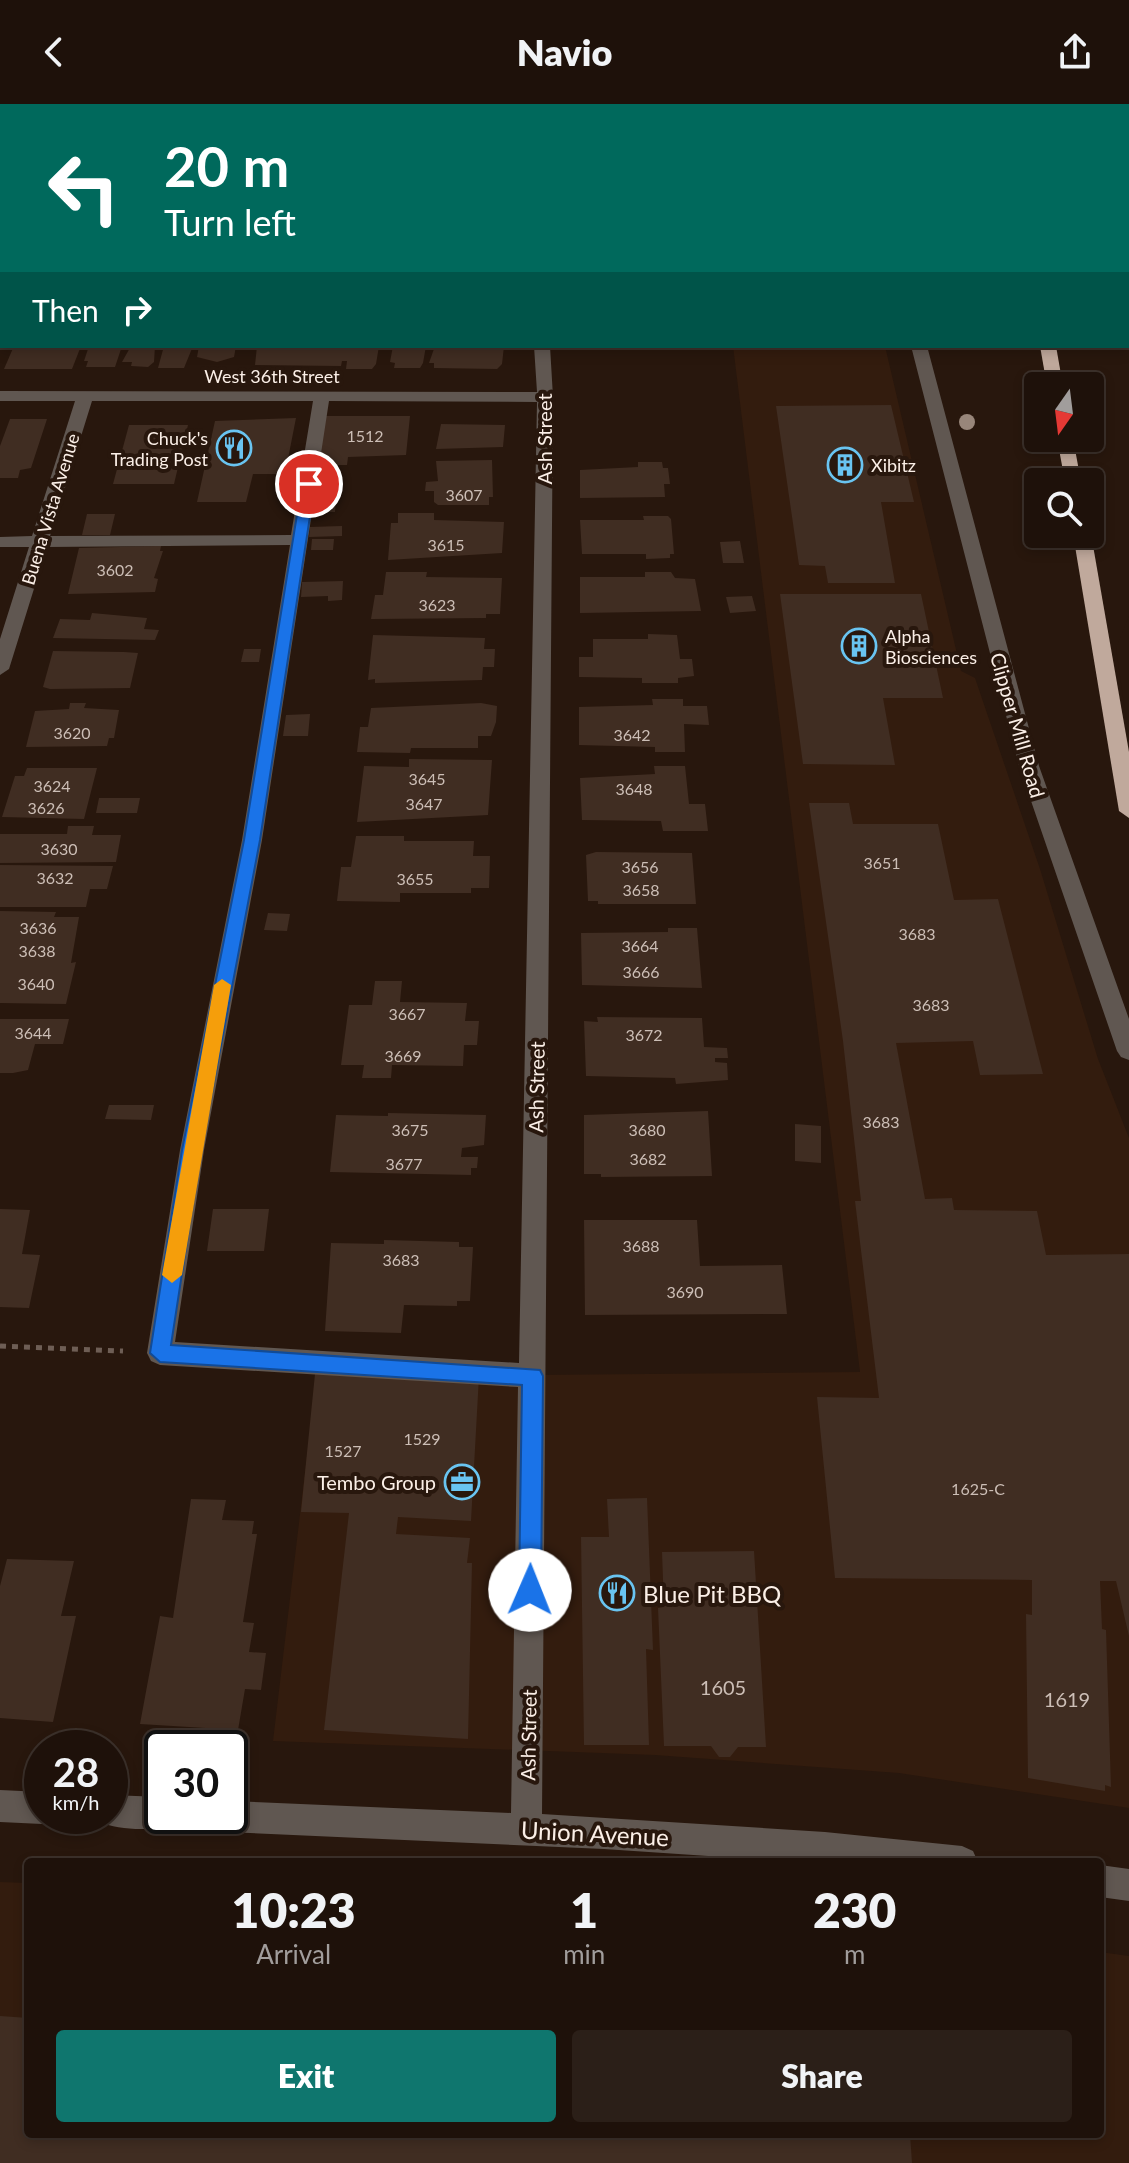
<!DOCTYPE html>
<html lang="en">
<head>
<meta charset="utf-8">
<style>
  :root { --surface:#1e110a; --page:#2b1f18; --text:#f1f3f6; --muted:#a19d9c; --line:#3c312b; --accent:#0f766e }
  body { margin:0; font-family:Lato,sans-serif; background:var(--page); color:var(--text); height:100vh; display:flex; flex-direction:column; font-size:30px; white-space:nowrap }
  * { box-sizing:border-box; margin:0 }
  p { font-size:26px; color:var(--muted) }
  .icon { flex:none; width:44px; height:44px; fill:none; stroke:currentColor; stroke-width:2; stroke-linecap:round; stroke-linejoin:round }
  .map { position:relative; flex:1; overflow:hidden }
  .panel { position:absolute; left:24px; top:1754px; width:1080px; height:280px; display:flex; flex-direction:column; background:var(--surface); border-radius:8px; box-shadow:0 4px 12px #0003,0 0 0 2px var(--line) }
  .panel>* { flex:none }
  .hud { position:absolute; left:0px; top:0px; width:1130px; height:244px; box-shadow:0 4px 12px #0003,0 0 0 2px var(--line); background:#00695c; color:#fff; overflow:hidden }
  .needle { width:52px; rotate:194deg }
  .fabs { position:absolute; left:1024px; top:268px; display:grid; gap:16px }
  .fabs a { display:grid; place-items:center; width:80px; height:80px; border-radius:8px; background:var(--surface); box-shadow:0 4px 12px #0003,0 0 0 2px var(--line); font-size:40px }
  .speed { position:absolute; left:24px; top:1626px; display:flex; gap:16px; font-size:40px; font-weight:700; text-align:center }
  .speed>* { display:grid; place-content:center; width:104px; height:104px; border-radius:50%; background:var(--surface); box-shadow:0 4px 12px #0003,0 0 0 2px var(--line); line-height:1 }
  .speed small { font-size:20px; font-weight:400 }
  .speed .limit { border:4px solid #111; border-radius:12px; background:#fff; color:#111 }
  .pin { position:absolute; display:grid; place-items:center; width:68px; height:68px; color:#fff; margin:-34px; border:4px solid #fff; border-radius:50%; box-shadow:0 2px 8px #0007 }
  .me { position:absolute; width:88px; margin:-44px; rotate:1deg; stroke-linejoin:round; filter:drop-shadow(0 0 6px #0008) }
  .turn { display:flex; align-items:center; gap:28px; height:168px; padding:0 32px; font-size:36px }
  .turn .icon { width:104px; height:104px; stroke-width:2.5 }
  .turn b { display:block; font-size:56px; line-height:68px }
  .then { display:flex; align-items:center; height:76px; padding:0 32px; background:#0003; gap:16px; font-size:30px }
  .eta { display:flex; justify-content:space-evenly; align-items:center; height:136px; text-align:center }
  .eta b { font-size:48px; font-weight:800; line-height:56px }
  .action { display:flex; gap:16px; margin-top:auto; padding:16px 32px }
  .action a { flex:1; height:92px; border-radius:8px; background:var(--accent); color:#fff; font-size:32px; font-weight:800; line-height:92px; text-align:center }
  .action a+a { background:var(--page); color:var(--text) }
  header { display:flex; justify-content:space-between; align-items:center; height:104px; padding:0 32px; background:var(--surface); font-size:36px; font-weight:800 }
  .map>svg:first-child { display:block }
</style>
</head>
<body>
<header><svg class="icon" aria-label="back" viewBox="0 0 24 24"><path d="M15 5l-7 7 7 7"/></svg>Navio<svg class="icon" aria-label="share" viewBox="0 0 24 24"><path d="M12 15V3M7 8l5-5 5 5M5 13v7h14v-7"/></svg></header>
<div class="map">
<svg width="1129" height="2059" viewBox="0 0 1129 2059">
  <rect width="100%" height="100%" fill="#28170d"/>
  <g fill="#331c0e">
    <polygon points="533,0 829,0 830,2 533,2"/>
    <polygon points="733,242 885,242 961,567 975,574 1040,765 1098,955 1129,1034 1129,1704 899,1669 655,1651 273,1637 319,1251 473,1256 533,1271 860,1268"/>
    <polygon points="0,1778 28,1779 28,2030 1100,2030 1100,1848 1129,1852 1129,2059 0,2059"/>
  </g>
  <polygon fill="#28170d" points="1129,512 1129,610 1125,607 1116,544"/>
  <g fill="#402d22">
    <polygon points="14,242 81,242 72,265 4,265"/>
    <polygon points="89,242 122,242 115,263 86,263 88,257 84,257"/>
    <polygon points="131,242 155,242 154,258 148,263 131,262 132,258 122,258"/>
    <polygon points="164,242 193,242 184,264 158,264"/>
    <polygon points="199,242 236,242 234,253 217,258 197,253"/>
    <polygon points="257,242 379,242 376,260 372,265 346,265 347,257 342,257 341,262 255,261"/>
    <polygon points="393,242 426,242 423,259 420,264 394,264 395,259 390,258"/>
    <polygon points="435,242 504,242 502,260 497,265 434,264 434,259 429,259"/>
    <polygon points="891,301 914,398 881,398 895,479 828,479 825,462 799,461 776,302"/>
    <polygon points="322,312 410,312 406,351 348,353 347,361 325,361 326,351 319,351"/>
    <polygon points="296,314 285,370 253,370 246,398 197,398 215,317"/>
    <polygon points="10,315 47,315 31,364 20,366 18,374 0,374 0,342"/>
    <polygon points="441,320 505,321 503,343 436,345"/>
    <polygon points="129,321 188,321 174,380 113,380"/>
    <polygon points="492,356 493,393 489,393 489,401 438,401 434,398 434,387 425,387 426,378 438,377 436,357"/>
    <polygon points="638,358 662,358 663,364 668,364 670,380 664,380 665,393 580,394 580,366 638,363"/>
    <polygon points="314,394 336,394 335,408 313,408"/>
    <polygon points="398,409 434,409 434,416 504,418 502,449 388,456 391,419 398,419"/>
    <polygon points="87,410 115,410 110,431 82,431"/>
    <polygon points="643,412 668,412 671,415 674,450 670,450 670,454 646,455 646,450 582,450 580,416 644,416"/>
    <polygon points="342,422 342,432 309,433 310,423"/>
    <polygon points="312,435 334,435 333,446 311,446"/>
    <polygon points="740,437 744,459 723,459 720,438"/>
    <polygon points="161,442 160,447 163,447 154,474 158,475 155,488 68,490 79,444"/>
    <polygon points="386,468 427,468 426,473 502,474 500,510 486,510 486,514 371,515 375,491 383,491"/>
    <polygon points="645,468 671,468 675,474 695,475 701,507 580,509 580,473 645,473"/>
    <polygon points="343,477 342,496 328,497 328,492 301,493 302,478"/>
    <polygon points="780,490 921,490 943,594 883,594 895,661 803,660"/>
    <polygon points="752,492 756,507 730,509 726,493"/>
    <polygon points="92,509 147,514 144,525 159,526 155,536 53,534 60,515 90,516"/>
    <polygon points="648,530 677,531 680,555 692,555 694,572 678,574 678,579 642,579 642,574 579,573 579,553 593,553 593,535 648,535"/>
    <polygon points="373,531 485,534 484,545 495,545 494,563 483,563 482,576 375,579 375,575 368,576"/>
    <polygon points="244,545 261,545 259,558 241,558"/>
    <polygon points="53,547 124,548 138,549 130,584 50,585 43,583"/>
    <polygon points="652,595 683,595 683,602 707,602 709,621 684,620 685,648 655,648 655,643 579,641 579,603 653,601"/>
    <polygon points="70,599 86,599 84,604 119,606 114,634 109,634 107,642 26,643 35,607 69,605"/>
    <polygon points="481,599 497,602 496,618 491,632 478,632 478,644 411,644 410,649 357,648 360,623 368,623 371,604"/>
    <polygon points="310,610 308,632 283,632 286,611"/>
    <polygon points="409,655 492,656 488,711 357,718 364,662 409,663"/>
    <polygon points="654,662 685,662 689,700 705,700 708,727 663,727 661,717 582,716 580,674 655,670"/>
    <polygon points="27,664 97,664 84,715 2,713 15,672 24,672"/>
    <polygon points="99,694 140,694 137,709 96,709"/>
    <polygon points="809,699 849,699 853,720 938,720 954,796 998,795 1043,970 980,971 973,937 896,939 925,1095 952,1094 954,1106 1037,1107 1046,1151 1129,1150 1129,1532 1116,1477 1100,1477 1102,1525 1106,1526 1111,1683 1105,1681 1105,1687 1028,1674 1026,1510 1032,1511 1032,1476 835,1474 817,1293 879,1294 855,1097 861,1097 843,937"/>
    <polygon points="68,722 94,722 92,731 121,731 116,758 0,759 0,730 67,730"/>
    <polygon points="356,732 404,732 404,737 474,737 473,752 490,752 489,784 471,784 471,789 400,789 400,798 337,797 341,763 351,763"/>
    <polygon points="596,748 692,749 696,800 598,800 598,797 588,797 586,751"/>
    <polygon points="0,761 113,762 107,785 90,785 86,803 0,803"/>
    <polygon points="0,807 56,808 54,813 79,813 71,859 76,858 66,900 0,899"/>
    <polygon points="268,809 290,810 287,827 264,826"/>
    <polygon points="668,824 697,824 702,884 582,881 581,829 668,828"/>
    <polygon points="375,877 402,877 400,898 467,899 465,917 479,917 477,941 464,941 463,962 392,961 391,974 362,974 364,961 341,961 349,901 372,901"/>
    <polygon points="597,913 702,914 704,943 727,944 728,954 715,954 715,958 727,959 728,976 676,980 675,974 586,972 584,917 598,918"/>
    <polygon points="0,915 69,915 63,940 35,940 28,966 13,969 0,969"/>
    <polygon points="109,1001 154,1001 151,1016 105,1015"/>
    <polygon points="708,1007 712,1072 601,1073 601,1070 584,1070 584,1011"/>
    <polygon points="388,1009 486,1011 484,1041 462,1044 461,1053 478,1053 477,1064 471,1064 471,1071 330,1068 336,1011 388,1012"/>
    <polygon points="795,1020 821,1022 821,1059 795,1057"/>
    <polygon points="0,1105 30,1106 22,1150 40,1151 29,1204 0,1203"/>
    <polygon points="213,1105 269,1105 264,1147 207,1147"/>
    <polygon points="584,1116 697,1116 700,1162 782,1161 787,1210 585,1211"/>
    <polygon points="384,1136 459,1138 459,1143 473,1143 470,1197 457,1197 457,1202 404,1201 401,1229 325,1227 331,1139 384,1140"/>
    <polygon points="315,1270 479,1272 471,1417 398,1413 396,1430 470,1434 467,1459 472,1459 468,1635 324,1626 349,1409 301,1408"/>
    <polygon points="647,1394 653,1546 646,1545 649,1641 584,1641 581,1433 609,1433 607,1395"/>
    <polygon points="191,1395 226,1396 222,1416 254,1417 252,1430 257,1430 243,1518 254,1519 249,1548 266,1549 261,1586 245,1585 238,1626 140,1620 160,1512 173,1514"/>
    <polygon points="754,1447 766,1643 738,1643 730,1653 719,1653 711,1642 664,1642 658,1504 664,1503 662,1448"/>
    <polygon points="7,1455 74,1457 61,1512 76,1512 53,1618 0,1614 0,1482"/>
    <polygon points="0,1912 28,1914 28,2030 910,2030 912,2059 0,2059"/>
  </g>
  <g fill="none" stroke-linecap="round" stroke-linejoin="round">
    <polyline stroke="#6e5e55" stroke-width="5" stroke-dasharray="6 6" stroke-linecap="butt" points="0,1242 123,1247"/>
    <g fill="#605751" fill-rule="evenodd">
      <rect x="275" y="0" width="12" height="2"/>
      <polygon points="503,0 515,0 516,2 504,2"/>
      <rect x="851" y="0" width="12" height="2"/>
      <rect x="0" y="162" width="2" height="8"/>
      <polygon points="2,200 2,214 0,215 0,201"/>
      <path d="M534,242h16l3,51 -11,1417 283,18 137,14 11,5 5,11h-180l-194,-13 -378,-17 -11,-5 -5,-11h20v-15l281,12 7,-426 -358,-22 -9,-4 -4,-8 33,-203 62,-310 48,-295 -243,2 -38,122 -9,6v-36l29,-92h-29v-10l32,-1 43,-135h-75v-10l537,1zM92,297h221l-22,134 -241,1zM329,297l208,1 -18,961 -344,-21 29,-192 58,-310z"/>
      <polygon points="911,242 927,242 1039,662 1129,915 1129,956 1121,953 1117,947 1019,662"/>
      <polygon points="0,1686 42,1688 42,1712 54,1712 53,1715 42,1720 0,1718"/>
      <path d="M110,1691l52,2v19h14l-3,8c-20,8 -54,6 -74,-2l-3,-6h14z"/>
      <polygon points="1100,1761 1129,1765 1129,1797 1100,1793"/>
    </g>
    <g fill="#c0a99c" fill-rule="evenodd">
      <rect x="996" y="0" width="12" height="2"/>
      <polygon points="1061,0 1073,0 1074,2 1062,2"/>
      <polygon points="1128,224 1129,225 1129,238 1128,237"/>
      <polygon points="1040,242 1056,242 1063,282 1047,282"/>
      <polygon points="1057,334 1073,334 1081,378 1065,378"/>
      <polygon points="1073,430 1091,430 1129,648 1129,714 1119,707"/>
    </g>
  </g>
  <circle fill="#98867a" cx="967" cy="318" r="8"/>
  <polygon fill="#1a73e8" stroke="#114b97" stroke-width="2" points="309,376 315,380 260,736 201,1046 171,1241 540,1266 543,1272 541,1486 538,1494 530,1497 522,1494 519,1486 522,1281 160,1258 150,1249 182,1046 244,736 302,380"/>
  <polygon fill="#f59e0b" points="222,875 231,881 182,1171 172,1179 162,1171 214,881"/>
  <defs>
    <g id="restaurant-ring" transform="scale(1.8)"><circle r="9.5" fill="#28170d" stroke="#69c4f1" stroke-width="1.5"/><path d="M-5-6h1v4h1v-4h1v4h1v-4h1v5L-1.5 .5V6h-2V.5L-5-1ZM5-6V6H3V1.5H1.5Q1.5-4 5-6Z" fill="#69c4f1"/></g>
    <g id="building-ring" transform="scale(1.8)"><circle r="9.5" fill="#28170d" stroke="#69c4f1" stroke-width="1.5"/><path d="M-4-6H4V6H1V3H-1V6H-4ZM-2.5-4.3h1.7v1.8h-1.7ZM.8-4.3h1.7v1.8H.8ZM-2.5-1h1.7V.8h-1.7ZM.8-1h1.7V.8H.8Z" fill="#69c4f1"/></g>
    <g id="office-ring" transform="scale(1.8)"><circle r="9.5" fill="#28170d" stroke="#69c4f1" stroke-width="1.5"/><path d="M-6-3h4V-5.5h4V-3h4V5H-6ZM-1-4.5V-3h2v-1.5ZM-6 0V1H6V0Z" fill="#69c4f1"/></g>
  </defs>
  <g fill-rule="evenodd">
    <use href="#restaurant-ring" x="234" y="344"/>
    <use href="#building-ring" x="845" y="361"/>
    <use href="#building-ring" x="859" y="542"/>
    <use href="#office-ring" x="462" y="1378"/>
    <use href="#restaurant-ring" x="617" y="1489"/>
  </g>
  <g text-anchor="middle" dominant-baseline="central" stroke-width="8" stroke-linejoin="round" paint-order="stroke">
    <g font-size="16" fill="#ccbeb6">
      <text x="365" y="331">1512</text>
      <text x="464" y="390">3607</text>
      <text x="446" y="440">3615</text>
      <text x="115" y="465">3602</text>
      <text x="437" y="500">3623</text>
      <text x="72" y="628">3620</text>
      <text x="632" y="630">3642</text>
      <text x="427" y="674">3645</text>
      <text x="52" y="681">3624</text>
      <text x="634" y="684">3648</text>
      <text x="424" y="699">3647</text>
      <text x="46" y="703">3626</text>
      <text x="59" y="744">3630</text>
      <text x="882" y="758">3651</text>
      <text x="640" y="762">3656</text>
      <text x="55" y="773">3632</text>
      <text x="415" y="774">3655</text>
      <text x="641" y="785">3658</text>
      <text x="38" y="823">3636</text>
      <text x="917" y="829">3683</text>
      <text x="640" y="841">3664</text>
      <text x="37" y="846">3638</text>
      <text x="641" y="867">3666</text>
      <text x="36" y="879">3640</text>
      <text x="931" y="900">3683</text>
      <text x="407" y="909">3667</text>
      <text x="33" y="928">3644</text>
      <text x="644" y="930">3672</text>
      <text x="403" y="951">3669</text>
      <text x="881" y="1017">3683</text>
      <text x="410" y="1025">3675</text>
      <text x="647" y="1025">3680</text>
      <text x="648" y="1054">3682</text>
      <text x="404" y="1059">3677</text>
      <text x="641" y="1141">3688</text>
      <text x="401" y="1155">3683</text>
      <text x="685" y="1187">3690</text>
      <text x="422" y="1334">1529</text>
      <text x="343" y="1346">1527</text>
      <text x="978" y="1384">1625-C</text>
    </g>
    <g font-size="18" fill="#fbefe7" stroke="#28170d">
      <text x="272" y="272">West 36th Street</text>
      <text transform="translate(50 405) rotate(-73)">Buena Vista Avenue</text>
    </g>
    <g font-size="18" fill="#fbefe7" stroke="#28170d" text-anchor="start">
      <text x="208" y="334" text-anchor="end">Chuck's<tspan x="208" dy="21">Trading Post</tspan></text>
      <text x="871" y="361">Xibitz</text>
      <text x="885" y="532">Alpha<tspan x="885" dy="21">Biosciences</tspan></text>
    </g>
    <g font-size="20" fill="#fbefe7" stroke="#28170d">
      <text transform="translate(544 335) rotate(-90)">Ash Street</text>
      <text transform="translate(1018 621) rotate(74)">Clipper Mill Road</text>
      <text transform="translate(536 983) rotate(-89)">Ash Street</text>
      <text transform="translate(528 1631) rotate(-89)">Ash Street</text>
    </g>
    <g font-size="20" fill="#fbefe7" stroke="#28170d" text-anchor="end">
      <text x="436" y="1378">Tembo Group</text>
    </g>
    <g font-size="20" fill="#ccbeb6">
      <text x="723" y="1583">1605</text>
      <text x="1067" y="1595">1619</text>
    </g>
    <g font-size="24" fill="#fbefe7" stroke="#28170d" text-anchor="start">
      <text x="643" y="1489">Blue Pit BBQ</text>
    </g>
    <g font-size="24" fill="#fbefe7" stroke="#28170d">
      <text transform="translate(595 1729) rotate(3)">Union Avenue</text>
    </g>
  </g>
</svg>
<div class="fabs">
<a><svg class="needle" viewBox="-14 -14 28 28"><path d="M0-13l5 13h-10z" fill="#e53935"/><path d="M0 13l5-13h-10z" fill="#a19d9c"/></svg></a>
<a><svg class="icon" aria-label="search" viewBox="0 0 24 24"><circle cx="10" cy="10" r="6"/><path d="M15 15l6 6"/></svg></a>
</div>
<div class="speed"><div>28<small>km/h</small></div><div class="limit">30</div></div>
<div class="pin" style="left:309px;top:380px;background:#d93025"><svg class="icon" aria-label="arrive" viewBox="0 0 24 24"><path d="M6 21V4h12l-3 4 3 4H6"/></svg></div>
<svg class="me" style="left:530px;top:1486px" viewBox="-20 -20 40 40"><circle r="19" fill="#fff"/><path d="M0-13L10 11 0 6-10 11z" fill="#1a73e8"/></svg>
<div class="hud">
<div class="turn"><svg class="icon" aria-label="left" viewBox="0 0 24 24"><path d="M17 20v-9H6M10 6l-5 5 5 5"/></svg><div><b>20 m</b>Turn left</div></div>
<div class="then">Then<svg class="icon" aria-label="right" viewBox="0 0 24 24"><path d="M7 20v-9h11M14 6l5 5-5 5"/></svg></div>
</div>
<section class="panel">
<div class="eta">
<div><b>10:23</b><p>Arrival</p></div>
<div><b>1</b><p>min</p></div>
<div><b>230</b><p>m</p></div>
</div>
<div class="action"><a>Exit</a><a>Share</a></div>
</section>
</div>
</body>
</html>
